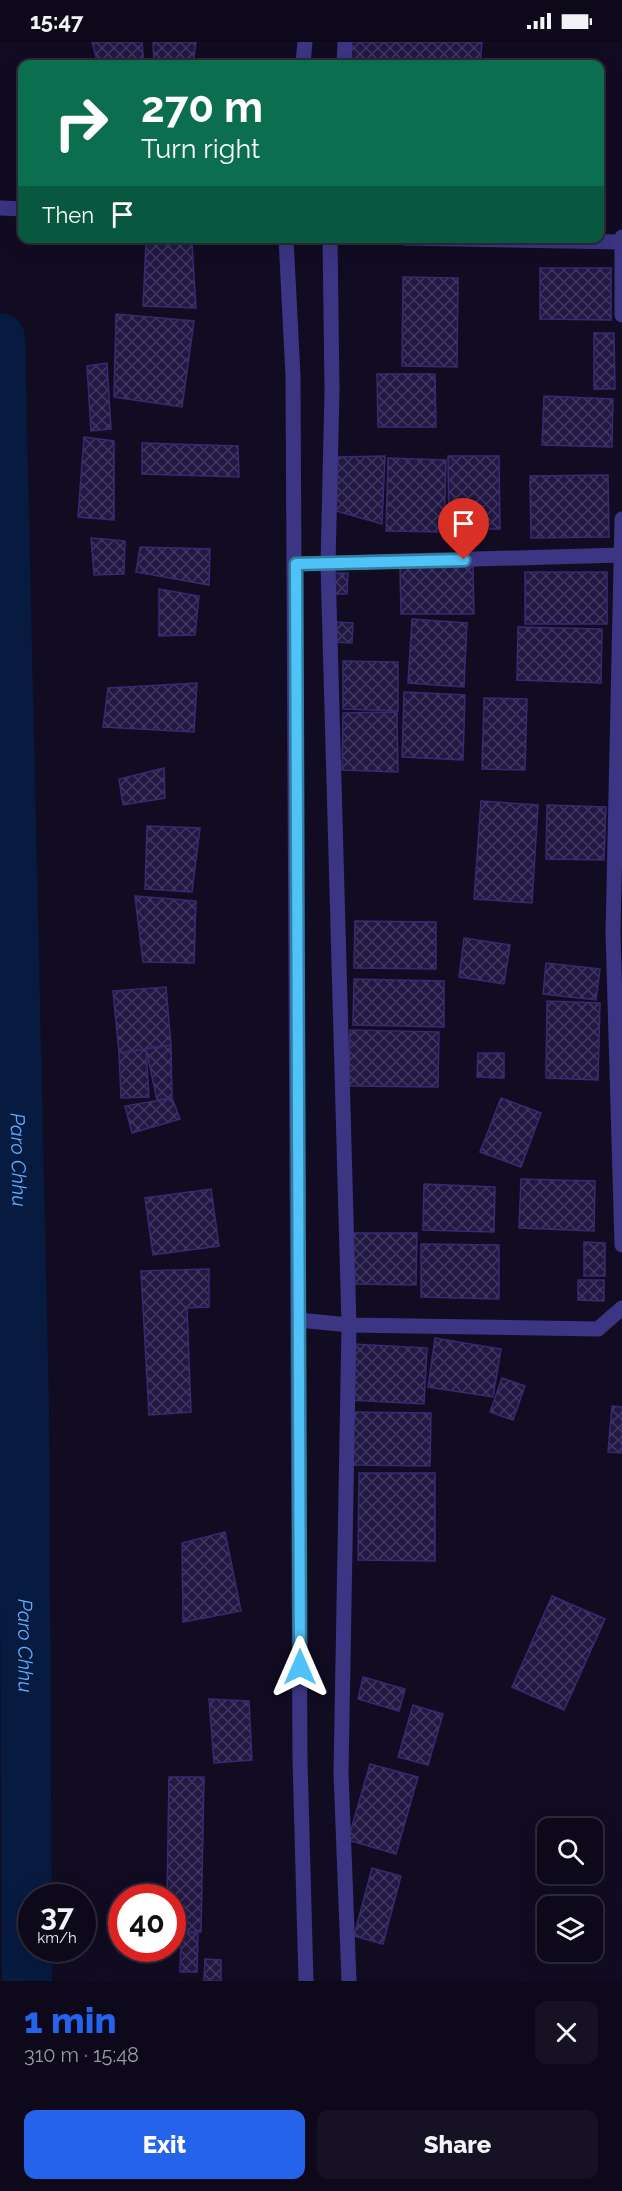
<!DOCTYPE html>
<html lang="en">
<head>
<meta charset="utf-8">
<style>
  :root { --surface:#0d091a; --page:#161223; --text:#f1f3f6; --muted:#9a9aa2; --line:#2d2a39; --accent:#2563eb }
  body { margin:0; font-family:Raleway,sans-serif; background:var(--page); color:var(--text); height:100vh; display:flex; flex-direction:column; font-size:22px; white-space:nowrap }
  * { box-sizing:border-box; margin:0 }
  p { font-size:20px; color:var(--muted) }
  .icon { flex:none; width:33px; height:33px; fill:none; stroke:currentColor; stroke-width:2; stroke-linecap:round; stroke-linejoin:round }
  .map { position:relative; height:1939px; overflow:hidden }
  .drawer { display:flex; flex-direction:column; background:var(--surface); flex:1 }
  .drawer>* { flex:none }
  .guide { position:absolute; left:18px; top:18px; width:586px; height:183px; border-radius:12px; box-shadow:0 6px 24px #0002,0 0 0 2px var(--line); background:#0b6e4f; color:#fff; overflow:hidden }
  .buttons { position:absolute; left:537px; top:1776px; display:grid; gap:12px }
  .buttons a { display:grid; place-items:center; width:66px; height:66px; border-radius:12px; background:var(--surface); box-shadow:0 6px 24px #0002,0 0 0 2px var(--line); font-size:30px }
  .speed { position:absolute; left:18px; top:1842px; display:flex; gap:12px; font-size:30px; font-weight:700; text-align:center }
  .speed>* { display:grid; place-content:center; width:78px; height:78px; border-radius:50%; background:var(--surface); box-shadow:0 6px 24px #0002,0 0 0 2px var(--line); line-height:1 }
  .speed small { font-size:15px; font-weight:400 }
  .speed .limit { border:9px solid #d22; background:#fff; color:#111 }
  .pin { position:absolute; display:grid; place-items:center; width:51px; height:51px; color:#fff; margin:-62px -26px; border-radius:50% 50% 50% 0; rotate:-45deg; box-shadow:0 0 6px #0007 }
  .pin .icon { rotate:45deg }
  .me { position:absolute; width:66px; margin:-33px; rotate:0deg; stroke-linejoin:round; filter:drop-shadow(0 0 4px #0008) }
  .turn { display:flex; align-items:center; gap:21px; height:126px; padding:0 24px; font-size:27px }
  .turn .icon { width:78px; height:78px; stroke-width:2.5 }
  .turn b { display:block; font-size:42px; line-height:51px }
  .then { display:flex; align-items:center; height:57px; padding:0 24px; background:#0003; gap:12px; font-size:22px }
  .round { display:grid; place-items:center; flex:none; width:63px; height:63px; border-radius:12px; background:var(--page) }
  .head { display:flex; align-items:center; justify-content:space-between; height:102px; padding:0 24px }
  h1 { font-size:36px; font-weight:800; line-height:45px; color:var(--accent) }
  .primary-button { display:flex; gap:12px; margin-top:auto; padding:12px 24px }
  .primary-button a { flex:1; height:69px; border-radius:12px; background:var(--accent); color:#fff; font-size:24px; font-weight:800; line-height:69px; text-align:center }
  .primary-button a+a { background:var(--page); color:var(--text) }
  .status { display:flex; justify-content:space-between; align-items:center; height:42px; padding:0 30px; background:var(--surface); direction:ltr }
  .status svg { height:16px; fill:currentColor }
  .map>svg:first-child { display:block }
</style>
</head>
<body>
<div class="status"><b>15:47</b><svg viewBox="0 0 49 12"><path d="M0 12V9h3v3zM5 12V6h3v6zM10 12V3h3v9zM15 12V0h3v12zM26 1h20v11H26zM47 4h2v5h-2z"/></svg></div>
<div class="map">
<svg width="622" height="1939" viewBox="0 0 622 1939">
  <defs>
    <pattern id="building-cross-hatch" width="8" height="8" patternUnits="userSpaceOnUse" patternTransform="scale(1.5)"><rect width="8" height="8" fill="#221844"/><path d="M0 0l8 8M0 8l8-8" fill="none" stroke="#413860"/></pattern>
  </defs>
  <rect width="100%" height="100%" fill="#110c22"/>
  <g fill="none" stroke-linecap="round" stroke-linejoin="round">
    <path stroke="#071a40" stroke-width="50" id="s1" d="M0,296l24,1066 3,577"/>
  </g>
  <g fill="url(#building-cross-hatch)" stroke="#392971" stroke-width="1.5">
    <polygon points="92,0 142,0 144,22 98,22"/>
    <polygon points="153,0 196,0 193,22 154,22"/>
    <polygon points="351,0 482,0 480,22 350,22"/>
    <polygon points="146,201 192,202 196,266 143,264"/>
    <polygon points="540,226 611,226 611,278 540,277"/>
    <polygon points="403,235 458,236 457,325 402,324"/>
    <polygon points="116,272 194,279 182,365 114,355"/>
    <polygon points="594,291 614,291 615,347 594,347"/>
    <polygon points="107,321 111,387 91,389 87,324"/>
    <polygon points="377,332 435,332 436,385 378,385"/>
    <polygon points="544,354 613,357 612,405 542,403"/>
    <polygon points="84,395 114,399 114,478 78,475"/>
    <polygon points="142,401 238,404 239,435 142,432"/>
    <polygon points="385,414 382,482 336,469 338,415"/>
    <polygon points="448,414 499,414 500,487 449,487"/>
    <polygon points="388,416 446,418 444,490 386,489"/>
    <polygon points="608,433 609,495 531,496 530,434"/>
    <polygon points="91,496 125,499 124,532 94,533"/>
    <polygon points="140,505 210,507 209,543 136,530"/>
    <polygon points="473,525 474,572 401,572 400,526"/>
    <rect x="525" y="530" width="82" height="52"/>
    <polygon points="332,531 348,531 347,552 332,552"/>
    <polygon points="159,547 199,554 195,593 159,594"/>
    <polygon points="412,577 467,581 464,645 408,641"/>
    <polygon points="335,580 353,581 352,601 334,600"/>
    <polygon points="518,585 602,587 601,641 517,638"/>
    <polygon points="343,619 398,620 398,669 343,667"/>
    <polygon points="197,641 194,690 103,685 108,646"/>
    <polygon points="404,650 465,653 463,718 402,715"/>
    <polygon points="484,656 527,657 525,728 482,727"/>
    <polygon points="397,670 398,730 342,728 343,671"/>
    <polygon points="164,726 165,756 123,763 119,737"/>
    <polygon points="481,759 538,763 532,861 474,857"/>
    <polygon points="547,763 606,765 604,818 546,817"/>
    <polygon points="147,784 200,786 192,850 145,847"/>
    <polygon points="135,854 196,859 194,921 143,920"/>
    <polygon points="355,879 436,880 436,927 354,926"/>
    <polygon points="464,896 510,903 504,942 459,935"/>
    <polygon points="546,921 600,927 596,958 543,952"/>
    <polygon points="354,937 444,939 444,985 353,983"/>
    <polygon points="166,945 171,1003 119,1011 113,949"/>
    <polygon points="547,959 600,961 598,1038 546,1036"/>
    <polygon points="350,988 439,990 438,1045 349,1044"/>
    <polygon points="171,1003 172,1056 157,1058 146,1007"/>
    <polygon points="146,1007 149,1055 121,1056 119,1011"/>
    <polygon points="478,1011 504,1011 504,1036 477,1035"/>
    <polygon points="172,1056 180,1077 132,1091 125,1064"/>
    <polygon points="501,1056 541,1071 521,1125 480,1110"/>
    <polygon points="521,1137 595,1139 594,1189 519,1186"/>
    <polygon points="424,1142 495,1145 494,1190 423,1188"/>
    <polygon points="211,1147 219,1204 153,1213 145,1156"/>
    <polygon points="352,1191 417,1191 416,1243 351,1242"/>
    <polygon points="584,1200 605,1201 605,1234 584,1234"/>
    <polygon points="421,1202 499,1203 499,1257 421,1255"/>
    <polygon points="209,1227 209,1265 187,1266 191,1370 149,1373 141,1229"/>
    <polygon points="578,1238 604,1238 604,1259 578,1258"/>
    <polygon points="435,1296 501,1307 493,1355 428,1345"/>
    <polygon points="352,1302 427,1306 424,1362 349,1358"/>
    <polygon points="502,1336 525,1344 513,1378 490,1370"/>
    <polygon points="612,1364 622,1365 622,1411 608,1410"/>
    <polygon points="353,1370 431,1371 430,1424 353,1423"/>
    <polygon points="359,1431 435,1431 435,1519 358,1518"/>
    <polygon points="225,1490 241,1569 183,1580 182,1501"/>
    <polygon points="552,1554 605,1577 564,1668 512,1645"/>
    <polygon points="363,1635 405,1647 399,1669 358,1657"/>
    <polygon points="209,1657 249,1659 252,1718 214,1721"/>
    <polygon points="413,1663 443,1672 428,1723 398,1715"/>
    <polygon points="370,1722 418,1735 396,1812 348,1798"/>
    <polygon points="169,1735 204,1735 201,1890 172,1889 172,1856 167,1856"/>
    <polygon points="372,1826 401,1834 383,1902 354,1894"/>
    <polygon points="181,1891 198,1891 197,1930 180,1930"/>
    <polygon points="205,1917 221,1918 221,1939 204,1939"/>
  </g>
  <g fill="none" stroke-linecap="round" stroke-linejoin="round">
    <g stroke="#3b3583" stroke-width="15">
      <polyline points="0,166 22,167"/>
      <polyline points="622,195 622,273"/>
      <polyline points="405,196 621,200"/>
      <polyline points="622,477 613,890 622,1203"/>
      <polyline points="295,522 622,513"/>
      <polyline points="299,1278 349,1283 598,1287 622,1266"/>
    </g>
    <g stroke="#3b3583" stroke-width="15">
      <polyline points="303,22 305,0"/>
      <polyline points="344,22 345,0"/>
      <polyline points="286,196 293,334 300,1718 306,1939"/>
      <polyline points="330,196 332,348 328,523 349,1283 341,1731 349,1939"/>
    </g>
  </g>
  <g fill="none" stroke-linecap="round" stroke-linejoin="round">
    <g stroke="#337fa1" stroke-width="15">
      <polyline id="route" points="300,1625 296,522 464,518"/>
    </g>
    <use href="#route" stroke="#4fc3f7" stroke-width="10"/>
  </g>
  <g text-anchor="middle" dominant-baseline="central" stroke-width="6" stroke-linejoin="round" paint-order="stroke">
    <g font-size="20" font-style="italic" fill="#5caeff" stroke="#110c22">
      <text stroke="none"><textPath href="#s1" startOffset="822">Paro Chhu</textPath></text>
      <text stroke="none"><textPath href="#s1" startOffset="1308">Paro Chhu</textPath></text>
    </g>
  </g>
</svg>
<div class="buttons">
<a><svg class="icon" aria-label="search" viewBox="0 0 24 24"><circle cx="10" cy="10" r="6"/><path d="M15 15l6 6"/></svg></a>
<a><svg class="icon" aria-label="layers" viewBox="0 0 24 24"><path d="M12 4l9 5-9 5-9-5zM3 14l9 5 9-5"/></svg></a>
</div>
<div class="speed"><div>37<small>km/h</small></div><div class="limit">40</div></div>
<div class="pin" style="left:464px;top:518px;background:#d93025"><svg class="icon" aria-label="arrive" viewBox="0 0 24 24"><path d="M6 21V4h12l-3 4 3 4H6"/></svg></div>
<svg class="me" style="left:300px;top:1625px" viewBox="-20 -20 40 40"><path d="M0-17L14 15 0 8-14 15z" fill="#4fc3f7" stroke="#fff" stroke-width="4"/></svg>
<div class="guide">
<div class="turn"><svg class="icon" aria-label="right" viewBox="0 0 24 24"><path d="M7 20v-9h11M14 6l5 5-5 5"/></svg><div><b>270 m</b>Turn right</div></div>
<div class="then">Then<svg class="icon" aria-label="arrive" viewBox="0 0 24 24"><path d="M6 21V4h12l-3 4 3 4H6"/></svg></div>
</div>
</div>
<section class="drawer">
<div class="head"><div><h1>1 min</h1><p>310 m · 15:48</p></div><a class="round"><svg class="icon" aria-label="close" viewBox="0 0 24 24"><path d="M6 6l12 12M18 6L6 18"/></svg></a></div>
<div class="primary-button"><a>Exit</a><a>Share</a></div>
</section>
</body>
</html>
